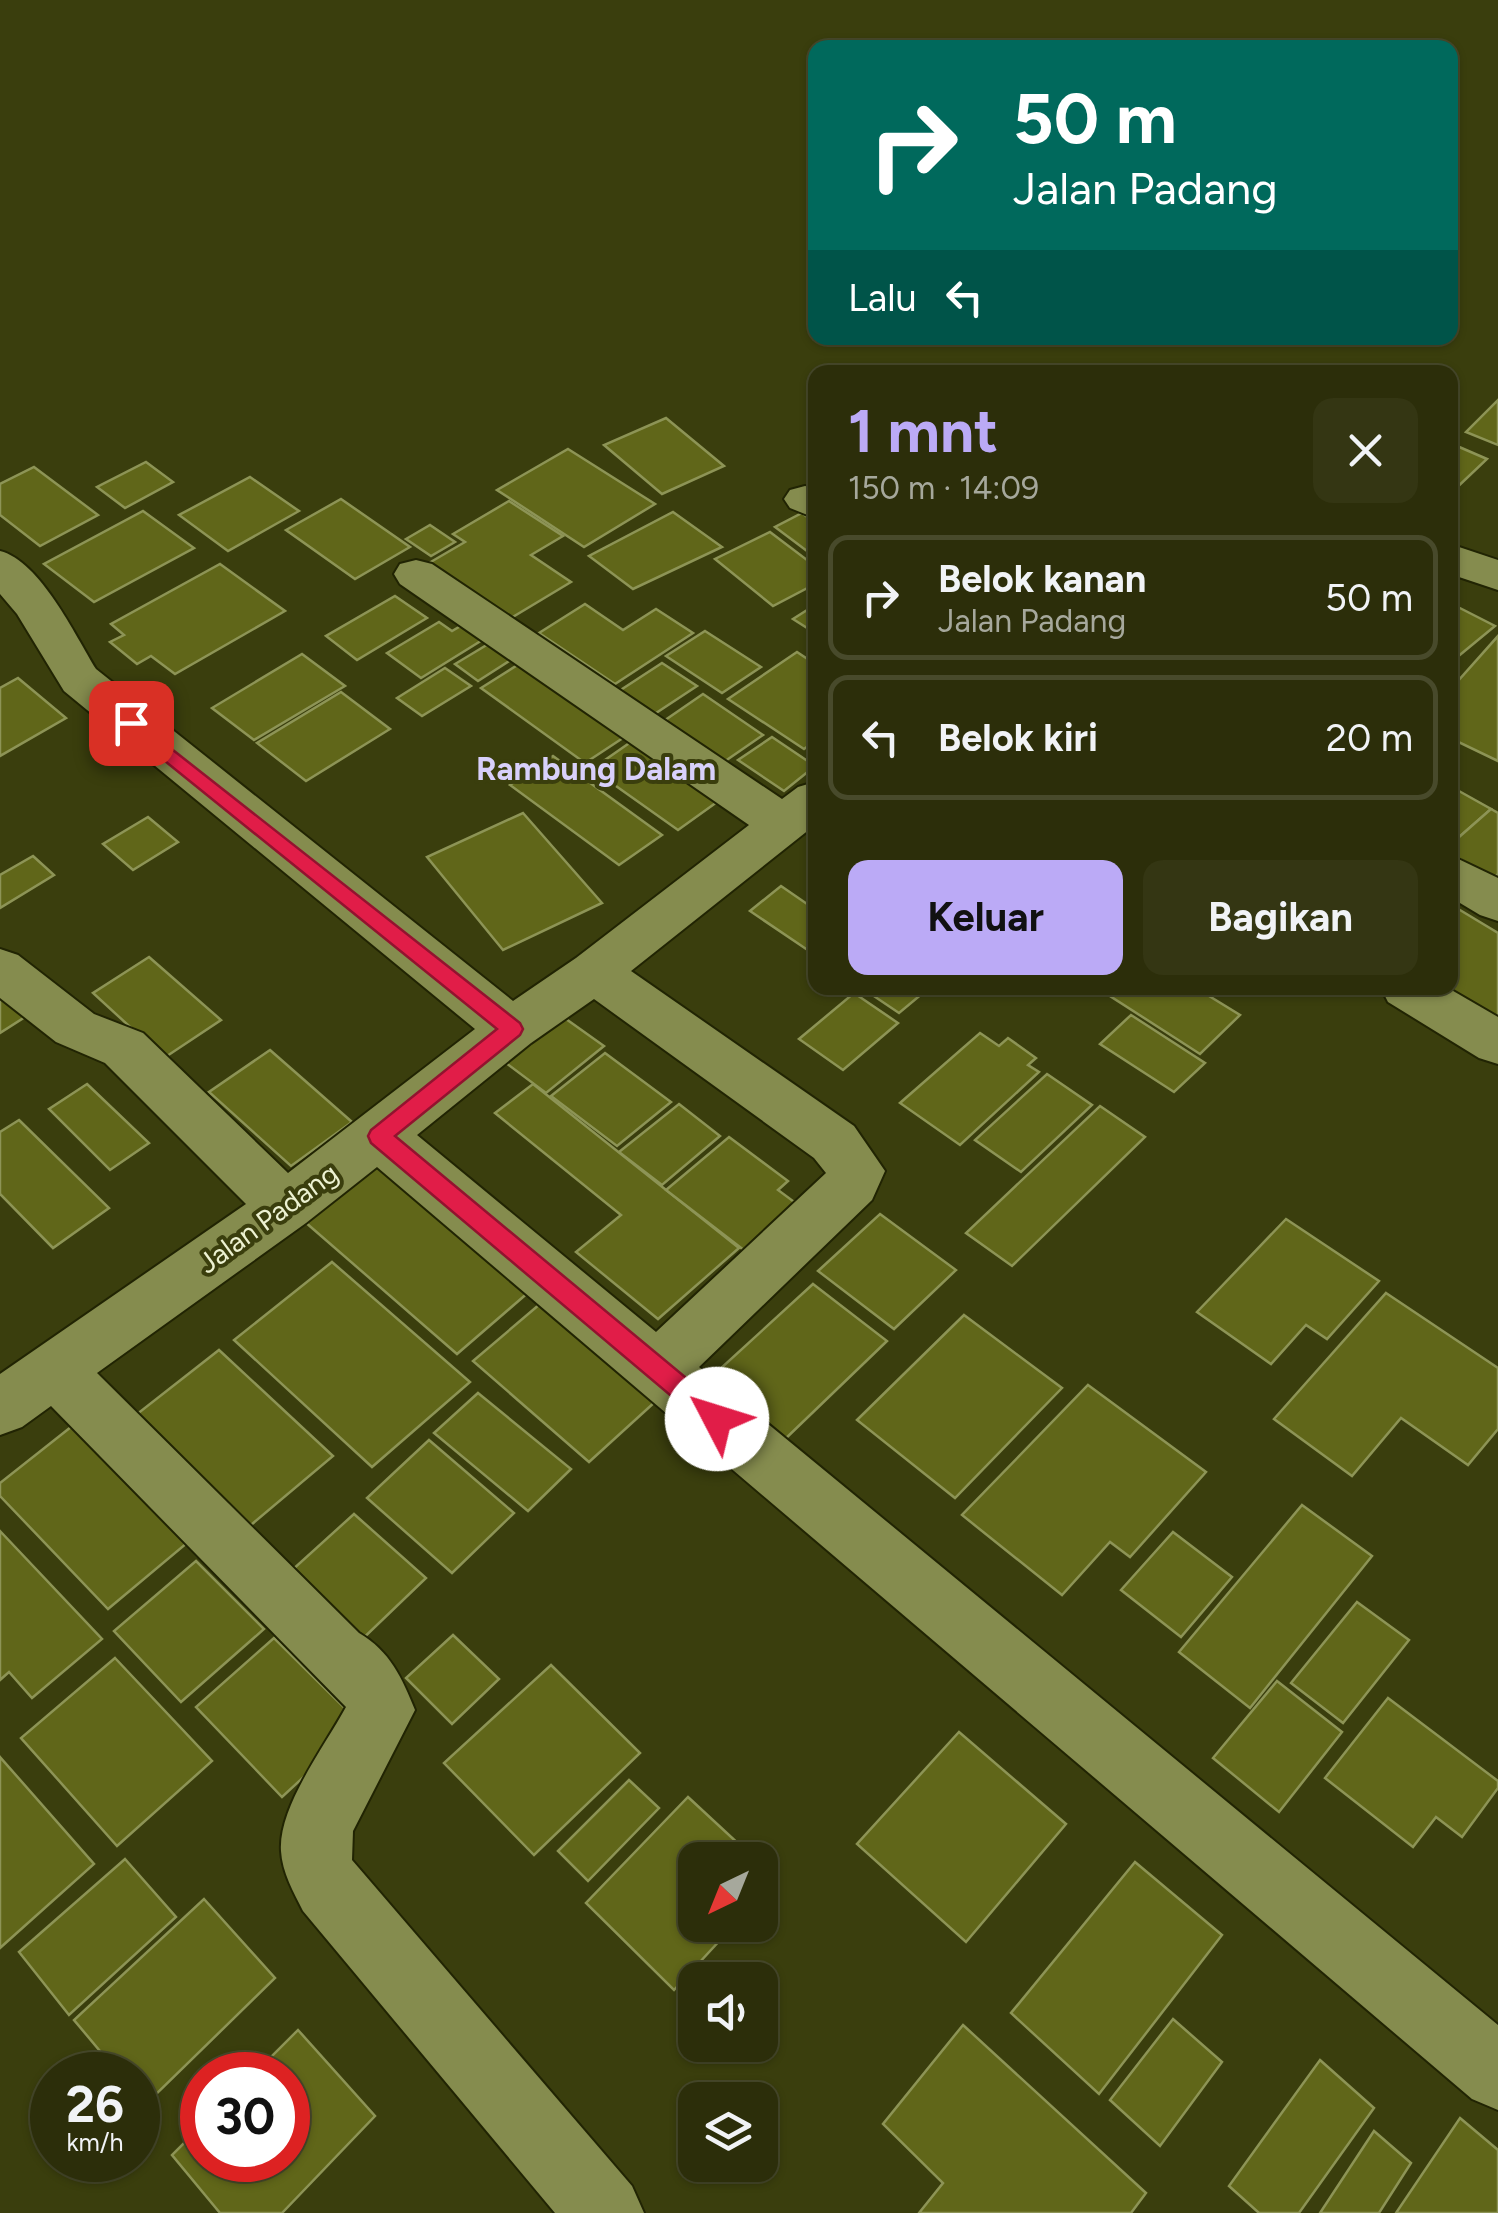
<!DOCTYPE html>
<html lang="id">
<head>
<meta charset="utf-8">
<style>
  :root { --surface:#2c2e0a; --page:#343613; --text:#f1f3f6; --muted:#a6a89c; --line:#484a2b; --accent:#bbaaf6 }
  body { margin:0; font-family:Figtree,sans-serif; background:var(--page); color:var(--text); height:100vh; display:flex; flex-direction:column; font-size:38px; white-space:nowrap }
  * { box-sizing:border-box; margin:0 }
  p { font-size:32px; color:var(--muted) }
  .icon { flex:none; width:55px; height:55px; fill:none; stroke:currentColor; stroke-width:2; stroke-linecap:round; stroke-linejoin:round }
  .map { position:relative; flex:1; overflow:hidden }
  .panel { position:absolute; left:808px; top:365px; width:650px; height:630px; display:flex; flex-direction:column; background:var(--surface); border-radius:20px; box-shadow:0 2px 8px #0004,0 0 0 2px var(--line) }
  .panel>* { flex:none }
  .top-card { position:absolute; left:808px; top:40px; width:650px; height:305px; border-radius:20px; box-shadow:0 2px 8px #0004,0 0 0 2px var(--line); background:#00695c; color:#fff; overflow:hidden }
  .needle { width:65px; rotate:223deg }
  .tools { position:absolute; left:678px; top:1842px; display:grid; gap:20px }
  .tools a { display:grid; place-items:center; width:100px; height:100px; border-radius:20px; background:var(--surface); box-shadow:0 2px 8px #0004,0 0 0 2px var(--line); font-size:50px }
  .speed { position:absolute; left:30px; top:2052px; display:flex; gap:20px; font-size:50px; font-weight:700; text-align:center }
  .speed>* { display:grid; place-content:center; width:130px; height:130px; border-radius:50%; background:var(--surface); box-shadow:0 2px 8px #0004,0 0 0 2px var(--line); line-height:1 }
  .speed small { font-size:25px; font-weight:400 }
  .speed .limit { border:15px solid #d22; background:#fff; color:#111 }
  .pin { position:absolute; display:grid; place-items:center; width:85px; height:85px; color:#fff; margin:-42px; border-radius:20px; box-shadow:0 5px 15px #0006 }
  .me { position:absolute; width:110px; margin:-55px; rotate:310deg; stroke-linejoin:round; filter:drop-shadow(0 0 8px #0008) }
  .turn { display:flex; align-items:center; gap:35px; height:210px; padding:0 40px; font-size:45px }
  .turn .icon { width:130px; height:130px; stroke-width:2.5 }
  .turn b { display:block; font-size:70px; line-height:85px }
  .then { display:flex; align-items:center; height:95px; padding:0 40px; background:#0003; gap:20px; font-size:38px }
  .round { display:grid; place-items:center; flex:none; width:105px; height:105px; border-radius:20px; background:var(--page) }
  .headline { display:flex; align-items:center; justify-content:space-between; height:170px; padding:0 40px }
  h1 { font-size:60px; font-weight:700; line-height:75px; color:var(--accent) }
  .primary-button { display:flex; gap:20px; margin-top:auto; padding:20px 40px }
  .primary-button a { flex:1; height:115px; border-radius:20px; background:var(--accent); color:#111; font-size:40px; font-weight:700; line-height:115px; text-align:center }
  .primary-button a+a { background:var(--page); color:var(--text) }
  ul { padding:0; list-style:none }
  li { display:flex; align-items:center; gap:30px; height:125px; margin:0 20px 15px; padding:0 20px; border:5px solid var(--line); border-radius:20px }
  li div { flex:1 }
  li b { display:block; font-size:38px }
  li em { font-style:normal }
  .map>svg:first-child { display:block }
</style>
</head>
<body>
<div class="map">
<svg width="1498" height="2213" viewBox="0 0 1498 2213">
  <rect width="100%" height="100%" fill="#3a3e0d"/>
  <g fill="#606619" stroke="#8d9456" stroke-width="2.5">
    <polygon points="1498,400 1498,445 1466,432"/>
    <polygon points="666,418 724,466 662,494 604,445"/>
    <polygon points="1450,443 1487,459 1450,494"/>
    <polygon points="568,449 655,504 584,547 497,490"/>
    <polygon points="146,462 173,482 125,508 97,487"/>
    <polygon points="34,467 98,515 40,546 0,515 0,484"/>
    <polygon points="250,477 299,511 228,551 179,515"/>
    <polygon points="341,499 410,547 355,579 286,530"/>
    <polygon points="509,501 563,536 531,555 571,582 511,618 429,563 465,542 453,534"/>
    <polygon points="143,511 194,548 94,602 44,564"/>
    <polygon points="673,512 722,547 633,589 589,556"/>
    <polygon points="802,513 815,523 815,557 775,527"/>
    <polygon points="430,525 455,542 431,556 406,539"/>
    <polygon points="770,532 815,566 815,584 773,606 715,559"/>
    <polygon points="220,564 285,611 175,674 151,656 137,664 110,642 124,635 111,624"/>
    <polygon points="395,596 427,618 357,660 326,636"/>
    <polygon points="1450,603 1495,626 1450,663"/>
    <polygon points="585,604 623,630 656,609 693,633 615,684 539,633"/>
    <polygon points="815,605 815,633 793,619"/>
    <polygon points="471,620 492,634 421,678 387,653 439,622 452,631"/>
    <polygon points="705,631 761,667 722,693 666,656"/>
    <polygon points="1498,636 1498,761 1450,738 1450,690"/>
    <polygon points="495,640 517,656 478,681 455,664"/>
    <polygon points="797,652 815,664 815,741 804,749 728,699"/>
    <polygon points="302,654 345,686 254,740 212,708"/>
    <polygon points="527,659 632,732 585,763 481,688"/>
    <polygon points="662,663 697,686 650,717 616,693"/>
    <polygon points="445,668 471,686 422,716 397,698"/>
    <polygon points="18,678 66,718 0,756 0,688"/>
    <polygon points="341,692 390,729 306,781 257,743"/>
    <polygon points="703,694 763,735 718,766 658,725"/>
    <polygon points="638,737 724,797 678,830 592,769"/>
    <polygon points="772,737 815,766 784,791 738,760"/>
    <polygon points="553,756 662,835 619,865 510,785"/>
    <polygon points="1450,786 1491,809 1450,845"/>
    <polygon points="1491,809 1498,813 1498,874 1493,879 1450,853 1450,845"/>
    <polygon points="523,813 602,903 503,950 427,857"/>
    <polygon points="148,817 178,842 133,870 103,844"/>
    <polygon points="33,856 54,875 0,908 0,875"/>
    <polygon points="781,886 810,906 815,902 815,955 750,911"/>
    <polygon points="1450,904 1498,933 1498,1025 1439,988 1450,988"/>
    <polygon points="149,957 221,1020 164,1058 93,993"/>
    <polygon points="862,988 929,988 899,1013"/>
    <polygon points="1119,988 1196,988 1240,1015 1200,1054 1110,996"/>
    <polygon points="854,993 898,1023 843,1070 799,1039"/>
    <polygon points="0,994 25,1017 0,1033"/>
    <polygon points="559,1014 604,1046 546,1093 502,1060"/>
    <polygon points="1131,1015 1205,1063 1174,1092 1100,1044"/>
    <polygon points="980,1033 999,1046 1008,1038 1036,1058 1028,1065 1039,1072 960,1145 900,1103"/>
    <polygon points="270,1050 352,1122 291,1166 209,1092"/>
    <polygon points="605,1053 671,1102 617,1146 551,1096"/>
    <polygon points="1047,1074 1092,1105 1021,1172 975,1140"/>
    <polygon points="87,1084 149,1143 110,1170 49,1109"/>
    <polygon points="533,1084 739,1248 658,1319 576,1252 621,1215 495,1113"/>
    <polygon points="679,1104 720,1136 662,1185 619,1152"/>
    <polygon points="1100,1106 1145,1137 1012,1266 966,1233"/>
    <polygon points="19,1120 109,1208 53,1248 0,1194 0,1132"/>
    <polygon points="729,1137 788,1181 778,1190 801,1207 749,1254 666,1190"/>
    <polygon points="371,1158 530,1291 457,1354 297,1215"/>
    <polygon points="880,1214 956,1270 894,1329 818,1271"/>
    <polygon points="1286,1219 1379,1281 1327,1339 1306,1325 1271,1364 1197,1312"/>
    <polygon points="332,1262 470,1382 372,1467 234,1340"/>
    <polygon points="813,1284 887,1341 782,1442 707,1381"/>
    <polygon points="1386,1293 1498,1368 1498,1429 1468,1465 1401,1418 1352,1476 1274,1419"/>
    <polygon points="540,1304 656,1401 589,1462 473,1361"/>
    <polygon points="964,1315 1062,1388 955,1498 857,1420"/>
    <polygon points="219,1350 333,1456 245,1530 132,1418"/>
    <polygon points="1088,1385 1206,1472 1130,1557 1110,1542 1062,1595 962,1515"/>
    <polygon points="478,1393 571,1469 528,1511 434,1433"/>
    <polygon points="71,1427 187,1543 108,1609 0,1496 0,1483"/>
    <polygon points="429,1440 514,1513 452,1573 367,1498"/>
    <polygon points="1302,1505 1372,1556 1250,1708 1179,1652"/>
    <polygon points="354,1514 426,1578 352,1649 280,1581"/>
    <polygon points="0,1531 102,1639 32,1698 9,1672 0,1680"/>
    <polygon points="1173,1532 1232,1577 1181,1637 1121,1590"/>
    <polygon points="196,1561 264,1629 181,1702 114,1631"/>
    <polygon points="1357,1602 1409,1640 1343,1723 1291,1683"/>
    <polygon points="453,1635 499,1679 452,1724 406,1678"/>
    <polygon points="274,1638 361,1724 282,1797 196,1707"/>
    <polygon points="115,1658 212,1761 117,1846 21,1738"/>
    <polygon points="551,1665 640,1753 534,1855 444,1763"/>
    <polygon points="1277,1681 1342,1732 1279,1812 1213,1758"/>
    <polygon points="1388,1698 1498,1781 1498,1788 1462,1837 1436,1817 1413,1847 1325,1778"/>
    <polygon points="959,1732 1066,1824 966,1942 857,1844"/>
    <polygon points="0,1757 94,1864 0,1948"/>
    <polygon points="629,1780 659,1808 588,1881 558,1851"/>
    <polygon points="688,1797 756,1860 695,1860 695,1925 734,1925 674,1990 586,1903"/>
    <polygon points="125,1859 176,1917 69,2015 19,1952"/>
    <polygon points="1135,1862 1222,1935 1099,2094 1011,2013"/>
    <polygon points="760,1863 776,1879 760,1896"/>
    <polygon points="204,1899 275,1978 145,2105 138,2096 138,2075 120,2075 74,2020"/>
    <polygon points="1173,2019 1222,2062 1160,2146 1110,2100"/>
    <polygon points="963,2025 1146,2193 1131,2213 919,2213 943,2183 883,2124"/>
    <polygon points="298,2030 375,2116 282,2213 220,2213 172,2155 202,2125 202,2160 288,2160 288,2075 253,2075"/>
    <polygon points="1320,2060 1374,2108 1299,2213 1259,2213 1229,2186"/>
    <polygon points="1460,2118 1498,2150 1498,2213 1396,2213"/>
    <polygon points="1374,2131 1411,2163 1379,2213 1320,2213"/>
  </g>
  <g fill="none" stroke-linecap="round" stroke-linejoin="round">
    <g stroke="#212403" stroke-width="4">
      <g id="street">
        <polygon points="805,486 815,488 815,518 790,508 784,499 790,490"/>
        <polygon points="1450,544 1498,560 1498,590 1450,574"/>
        <path d="M0,551c40,10 75,84 96,118l417,332 63,-43 173,-133 -349,-241 -6,-10 6,-10 16,-4 16,4 350,235 16,-12 17,-5v43l-184,146 223,155 31,45 -13,29 -173,167 799,658v85l-26,-11 -1095,-932 -71,56 -209,150 262,260c31,18 43,45 56,77l-62,121 -1,29 280,326 12,27h-89l-252,-302c-9,-18 -21,-39 -22,-60 -3,-44 44,-105 65,-144l-295,-301 -29,21 -22,8v-61l246,-170 -141,-141 -49,-21 -56,-44v-49l18,6 76,59 49,19 145,140 187,-144 -411,-338 -47,-77 -17,-20zM594,999l220,159 12,15 -170,159 -239,-197 114,-92z"/>
        <polygon points="1450,855 1498,878 1498,921 1480,915 1450,897"/>
        <polygon points="1381,988 1448,988 1498,1017 1498,1064 1479,1058 1388,1002"/>
      </g>
    </g>
    <use href="#street" fill="#858c4e" fill-rule="evenodd"/>
  </g>
  <polygon fill="#e11d48" stroke="#92132f" stroke-width="2.5" points="131,717 520,1023 523,1029 520,1035 395,1136 726,1411 730,1419 726,1427 717,1430 708,1427 371,1143 368,1136 371,1130 497,1029 124,728 124,719"/>
  <g text-anchor="middle" dominant-baseline="central" stroke-width="8" stroke-linejoin="round" paint-order="stroke">
    <g font-size="28" fill="#edf2d2" stroke="#3a3e0d">
      <text transform="translate(268 1218) rotate(-36)">Jalan Padang</text>
    </g>
    <g font-size="32" font-weight="bold" fill="#d8d0fb" stroke="#3a3e0d">
      <text x="596" y="769">Rambung Dalam</text>
    </g>
  </g>
</svg>
<div class="tools">
<a><svg class="needle" viewBox="-14 -14 28 28"><path d="M0-13l5 13h-10z" fill="#e53935"/><path d="M0 13l5-13h-10z" fill="#a6a89c"/></svg></a>
<a><svg class="icon" aria-label="sound" viewBox="0 0 24 24"><path d="M4 9h4l5-4v14l-5-4H4zM17 9q2 3 0 6"/></svg></a>
<a><svg class="icon" aria-label="layers" viewBox="0 0 24 24"><path d="M12 4l9 5-9 5-9-5zM3 14l9 5 9-5"/></svg></a>
</div>
<div class="speed"><div>26<small>km/h</small></div><div class="limit">30</div></div>
<div class="pin" style="left:131px;top:723px;background:#d93025"><svg class="icon" aria-label="arrive" viewBox="0 0 24 24"><path d="M6 21V4h12l-3 4 3 4H6"/></svg></div>
<svg class="me" style="left:717px;top:1419px" viewBox="-20 -20 40 40"><circle r="19" fill="#fff"/><path d="M0-13L10 11 0 6-10 11z" fill="#e11d48"/></svg>
<div class="top-card">
<div class="turn"><svg class="icon" aria-label="right" viewBox="0 0 24 24"><path d="M7 20v-9h11M14 6l5 5-5 5"/></svg><div><b>50 m</b>Jalan Padang</div></div>
<div class="then">Lalu<svg class="icon" aria-label="left" viewBox="0 0 24 24"><path d="M17 20v-9H6M10 6l-5 5 5 5"/></svg></div>
</div>
<section class="panel">
<div class="headline"><div><h1>1 mnt</h1><p>150 m · 14:09</p></div><a class="round"><svg class="icon" aria-label="close" viewBox="0 0 24 24"><path d="M6 6l12 12M18 6L6 18"/></svg></a></div>
<ul>
<li><svg class="icon" aria-label="right" viewBox="0 0 24 24"><path d="M7 20v-9h11M14 6l5 5-5 5"/></svg><div><b>Belok kanan</b><p>Jalan Padang</p></div><em>50 m</em></li>
<li><svg class="icon" aria-label="left" viewBox="0 0 24 24"><path d="M17 20v-9H6M10 6l-5 5 5 5"/></svg><div><b>Belok kiri</b></div><em>20 m</em></li>
</ul>
<div class="primary-button"><a>Keluar</a><a>Bagikan</a></div>
</section>
</div>
</body>
</html>
